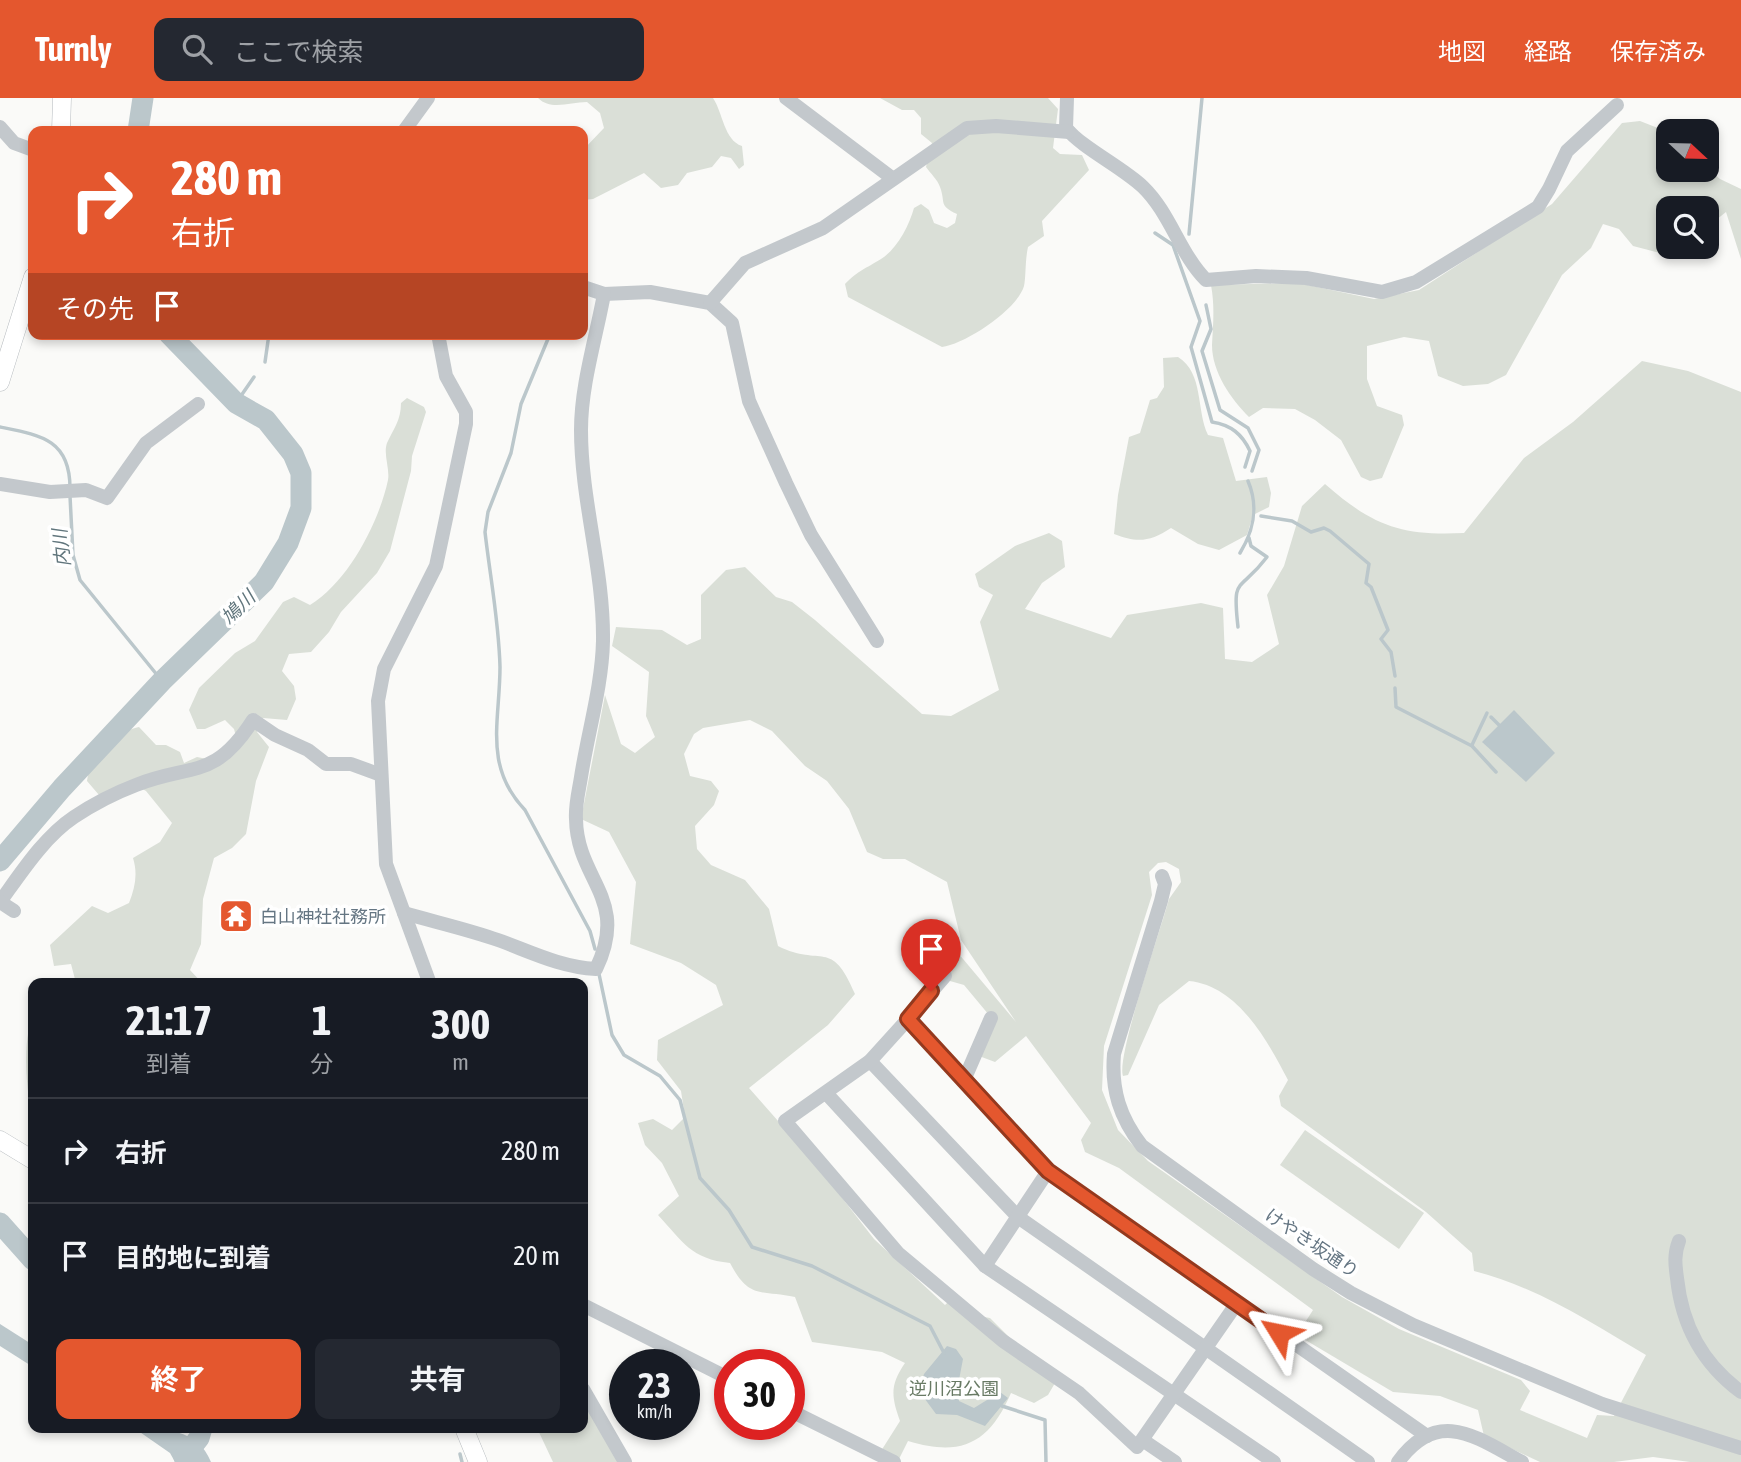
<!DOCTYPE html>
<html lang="ja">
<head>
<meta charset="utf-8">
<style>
  :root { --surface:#171b24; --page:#242831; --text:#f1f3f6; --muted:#9ea1a6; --line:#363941; --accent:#e4572e }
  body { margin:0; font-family:"Asap Condensed","Noto Sans JP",sans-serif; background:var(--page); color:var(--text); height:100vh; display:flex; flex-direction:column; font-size:26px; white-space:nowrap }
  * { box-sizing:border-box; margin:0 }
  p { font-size:23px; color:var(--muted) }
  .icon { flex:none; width:38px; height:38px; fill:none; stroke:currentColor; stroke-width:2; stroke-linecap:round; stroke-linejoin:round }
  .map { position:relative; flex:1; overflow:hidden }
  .drawer { position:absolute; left:28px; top:880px; width:560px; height:455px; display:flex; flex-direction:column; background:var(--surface); border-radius:14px; box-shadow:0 4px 10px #0003 }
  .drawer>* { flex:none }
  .hud { position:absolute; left:28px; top:28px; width:560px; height:214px; border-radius:14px; box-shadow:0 4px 10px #0003; background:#e4572e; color:#fff; overflow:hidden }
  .needle { width:46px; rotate:112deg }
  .tools { position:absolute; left:1656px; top:21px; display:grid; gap:14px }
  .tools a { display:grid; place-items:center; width:63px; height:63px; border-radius:14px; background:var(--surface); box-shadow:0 4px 10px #0003; font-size:35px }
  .speed { position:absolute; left:609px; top:1251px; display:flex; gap:14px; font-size:35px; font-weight:700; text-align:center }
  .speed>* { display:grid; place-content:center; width:91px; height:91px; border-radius:50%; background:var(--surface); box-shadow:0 4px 10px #0003; line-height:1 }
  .speed small { font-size:18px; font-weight:400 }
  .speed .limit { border:10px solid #d22; background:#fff; color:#111 }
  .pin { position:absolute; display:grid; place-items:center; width:60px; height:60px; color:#fff; margin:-72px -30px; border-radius:50% 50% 50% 0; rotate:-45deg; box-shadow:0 0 7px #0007 }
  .pin .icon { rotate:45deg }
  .me { position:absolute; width:77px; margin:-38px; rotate:305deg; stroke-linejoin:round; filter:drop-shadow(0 0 5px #0008) }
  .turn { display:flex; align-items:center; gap:24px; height:147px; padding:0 28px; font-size:32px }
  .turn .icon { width:91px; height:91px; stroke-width:2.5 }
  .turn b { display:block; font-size:49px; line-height:60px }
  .then { display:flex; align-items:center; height:66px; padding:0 28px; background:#0003; gap:14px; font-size:26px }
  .eta { display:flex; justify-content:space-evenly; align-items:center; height:119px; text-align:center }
  .eta b { font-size:42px; font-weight:700; line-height:49px }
  .button { display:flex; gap:14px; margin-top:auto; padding:14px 28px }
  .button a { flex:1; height:80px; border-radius:14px; background:var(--accent); color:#fff; font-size:28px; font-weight:700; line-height:80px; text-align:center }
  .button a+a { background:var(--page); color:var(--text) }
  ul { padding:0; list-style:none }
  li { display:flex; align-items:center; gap:21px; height:105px; padding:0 28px; border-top:2px solid var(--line) }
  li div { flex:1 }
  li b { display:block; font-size:26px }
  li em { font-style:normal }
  header { display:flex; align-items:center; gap:42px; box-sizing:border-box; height:98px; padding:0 35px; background:var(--accent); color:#fff }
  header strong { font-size:33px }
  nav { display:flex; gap:38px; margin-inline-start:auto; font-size:24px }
  .search { width:490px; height:63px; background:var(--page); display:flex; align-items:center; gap:18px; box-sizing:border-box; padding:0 24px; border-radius:14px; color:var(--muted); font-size:26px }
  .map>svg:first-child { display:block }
</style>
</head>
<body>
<header>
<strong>Turnly</strong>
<div class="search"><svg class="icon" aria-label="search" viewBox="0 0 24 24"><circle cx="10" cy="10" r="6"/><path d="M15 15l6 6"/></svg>ここで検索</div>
<nav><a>地図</a><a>経路</a><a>保存済み</a></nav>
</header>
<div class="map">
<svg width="1741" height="1364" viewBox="0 0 1741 1364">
  <rect width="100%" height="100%" fill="#fafaf8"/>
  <g fill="#dadfd7" fill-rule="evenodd">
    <path d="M538,0h175c10,15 11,42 29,48l2,19 -5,4 -8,-11 -10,-2 -9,11 -25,6 -9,12 -17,3 -17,-15 -51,26 -10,1v-50l21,-22 -4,-15 -13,-11c-17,0 -36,9 -49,-4z"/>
    <path d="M880,0h168l10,11 -5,39 7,6 22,1 7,15 -47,51 2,15 -16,11c-3,13 -2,31 -4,39 -7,24 -59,58 -82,61l-94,-50 -3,-13c14,-14 20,-15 36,-25 16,-10 28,-33 33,-51l7,-4 8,6 5,13 13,5 8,-5 2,-9c-19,-9 -11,-11 -17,-27 -2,-7 -10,-14 -14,-20l6,-24 -11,-9v-16l-7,-8h-12z"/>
    <path d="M1640,23l28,11v38h38v-3l14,12 21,10v70l-15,-47 -20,16v-20h-38v39h24l-9,12 -50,-13 -14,-17 -16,-5 -12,24 -29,27 -56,100 -18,9 -25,2 -25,-10 -9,-35 -25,-4 -37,9v33l10,27 25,9 2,10 -22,53 -12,3 -9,-4 -20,-37 -26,-20 -20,-11 -32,-1 -14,9c-18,-18 -37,-45 -37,-72 1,-21 3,-38 -1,-60l87,-2 76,16 45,-9 133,-86 70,-81z"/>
    <path d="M1178,259c26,16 18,53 30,78l15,3 13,43 31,-4 4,16 -2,14 -16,8 -6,20 -28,15 -21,-6 -27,-16c-21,14 -34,15 -57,6l4,-39 11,-58 11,-4 10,-33 7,-2 7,-11 -1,-29z"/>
    <path d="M1642,263l46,10 53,21v1070h-51l-37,-5 -39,5h-74l-56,-26 -6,-26 -38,-14 -47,-4 -96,-57 16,-25 -194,-142 -34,-16 -4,-12 10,-17 -65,-87 -31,26 -16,-6 15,-35 -30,-36 -14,-4 -10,-12 18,-16 58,69 -55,-82 -14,-58 -42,-23h-22l-16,-7 -18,-43 -22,-28 -22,-15 -33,-35 -22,-11 -47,8 -9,6 -10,20 6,22 21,5 8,10 -5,14 -19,21 2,23 14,16 34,15 24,29 9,37c44,22 53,-9 77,48l-27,31 -79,63 66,75 59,76 71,66 3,-3 14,11 28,5 65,65 -7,12 -14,8 -23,-10c-22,51 -50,64 -103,48l-9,18 -18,-8 19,-30c-9,-25 -10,-36 5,-58l-23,-11 -70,-10 -17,-45c-36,-7 -46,2 -65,-34 -39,-4 -47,-21 -72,-48l21,-19 -17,-33 -17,-18 -7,-22 15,-4 19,11 13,-13 -4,-26 -24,-31 1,-20 65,-35 -7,-20 -35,-22 -51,-19 6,-62 -27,-50 -28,-13 24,-124 16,49 14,9 20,-16 -9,-21 3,-44 -37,-26 4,-19 46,3 25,15 14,-6v-44l25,-25 19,-3 31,30 16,5 23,18 107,94 29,2 48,-26 -19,-68 13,-27 -14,-8 -4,-13 40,-28 34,-13 13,8 3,26 -23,16 -17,26 86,29 16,-23 74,-12 22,5 2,51 27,3 27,-18 -12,-49 17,-29 18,-60 23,-22c48,42 76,52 139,49l60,-75 49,-36zM1166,764l13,7 2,13 -12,17c-8,30 -53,158 -46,177l5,-1 31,-70 30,-24c49,5 78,59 99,99l-9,16 2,10 145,106 46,41 2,18c63,16 116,51 172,84l-32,61 -17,-1 -10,23 -67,-28 10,-19 -9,-11 -122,-51 -57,-32 -194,-136 -30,-31 -16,-40 2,-44 48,-151 -3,-23 9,-9z"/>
    <path d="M407,300l17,9 2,5 -14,44 -1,15 -21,80 -13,22 -36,39 -12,20 -18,20 -22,2 -7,17 12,15 2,13 -9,21 -24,-2 -6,14 12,15 -13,34 -10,53 -14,14 -18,10 -11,41 -2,45 -11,26 12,13h-126l-5,-19 -17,2 -4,-21 42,-39 16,7 21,-10c6,-15 9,-29 4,-45l27,-16 12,-19 -26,-32 -15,-8 -32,12 -12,-14c2,-22 30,-50 52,-54l17,18h10l14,7 4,11 13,-6 10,2 31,-15 -4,-15 -9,-9 -20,9h-8l-8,-19 10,-22 36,-35 20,-12 28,-39 11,-5 16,8c39,-24 69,-83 78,-125 2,-11 -5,-26 -1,-37 7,-15 14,-23 14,-40z"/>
    <path d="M33,921v98c-7,-20 -11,-82 0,-98z"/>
    <polygon points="1305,1032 1424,1115 1399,1151 1280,1067"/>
    <polygon points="583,1301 619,1364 553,1364 537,1330 583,1330"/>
  </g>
  <g fill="#bbc7cb">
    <polygon points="1514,612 1555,655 1526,684 1482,644"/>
    <polygon points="0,1226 33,1247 33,1269 0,1248"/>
    <polygon points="947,1248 956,1251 963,1261 959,1282 959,1303 974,1310 1000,1294 1008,1300 985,1328 957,1317 936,1316 919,1293 924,1276"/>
    <path d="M134,1330c30,0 64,1 77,34h-36l-5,-9z"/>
  </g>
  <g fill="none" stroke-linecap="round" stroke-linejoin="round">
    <g stroke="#bbc7cb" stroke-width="3.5">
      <path d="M1155,135l18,12 27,76 -9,26 21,75c19,3 30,12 38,29l-5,16"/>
      <polyline points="1189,136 1202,0"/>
      <polyline points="1206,207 1211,231 1202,253 1220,312 1248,330 1259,352 1252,373"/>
      <path d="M550,236l-29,70 -10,49 -23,59 -3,20c5,44 14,90 15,135 0,54 -17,99 25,143l65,121 5,18"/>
      <polyline points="265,264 269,236"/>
      <polyline points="236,305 254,279"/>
      <path d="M0,329c40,8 70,12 70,61"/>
      <polyline points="70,398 73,457 80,482 162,583"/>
      <polyline points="1261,418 1292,423 1311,434 1324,430 1330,433 1369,466 1366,485 1371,489 1388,532 1381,541 1391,554 1395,578"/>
      <path d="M1240,455c14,-23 19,-46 8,-72"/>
      <path d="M1238,529c-6,-53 1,-33 29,-70l-16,-11 -2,-8"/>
      <polyline points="1395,590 1396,609 1472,648 1496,674"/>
      <polyline points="1491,619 1499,627"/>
      <polyline points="1472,647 1487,615"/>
      <polyline points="599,876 612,937 624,957 660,978 680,1002 700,1080 729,1112 752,1149 812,1168 930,1228 944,1255"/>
      <polyline points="1002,1308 1045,1322 1046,1364"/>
      <polyline points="460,1356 462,1364"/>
    </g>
    <g stroke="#bbc7cb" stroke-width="21">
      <polyline points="138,33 143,0"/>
      <polyline points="0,763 62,690 162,583 264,484 288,445 301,410 301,375 293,356 266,322 236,305 169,236"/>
      <polyline points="0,1125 33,1162"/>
      <polyline points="184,1359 199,1340 202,1330"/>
    </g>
    <g stroke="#b5babe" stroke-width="19">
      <g id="major">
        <polyline points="61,33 62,0"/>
        <polyline points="0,284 33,179"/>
        <polyline points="0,1042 33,1062"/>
        <polyline points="464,1330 478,1364"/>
      </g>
    </g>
    <g stroke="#c3c8cc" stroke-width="14">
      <polyline points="786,0 892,80"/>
      <path d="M1067,0l-1,30c16,20 56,39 77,59 27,26 37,67 63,93l50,-4 50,2 76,14 34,-10 122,-75 11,-18 18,-38 50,-46"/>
      <polyline points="0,29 14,45 33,52"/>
      <polyline points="404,33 428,0"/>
      <polyline points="583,189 604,196 650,194 710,205 732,225 749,303 786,385 811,437 877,543"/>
      <polyline points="710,205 745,165 823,130 967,30 996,28 1069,34"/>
      <polyline points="0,386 50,394 86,392 107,400 146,345 198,306"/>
      <path d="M1162,778l3,8 -4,17 -47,153c-3,36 6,64 28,92l171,123 38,24 62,32 189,79 139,44"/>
      <path d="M0,804c21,-29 44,-65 74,-85 18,-12 41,-24 62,-32 55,-22 78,-4 117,-65l22,15 33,15 18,14h25l30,11"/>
      <polyline points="0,804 14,813"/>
      <path d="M404,815c31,9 63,16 94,27 33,12 62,27 98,29 34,-71 -19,-88 -20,-150 -1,-14 3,-29 5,-42 7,-45 21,-91 22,-136 1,-71 -22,-140 -22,-211 0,-45 15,-92 23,-136"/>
      <polyline points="430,886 386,766 378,603 384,571 436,468 466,326 466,314 446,278 438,236"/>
      <polyline points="908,921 945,878"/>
      <polyline points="870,963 1018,1119 1368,1364"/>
      <polyline points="965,980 991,920"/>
      <polyline points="826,995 985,1168 1274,1364"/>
      <path d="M1679,1143c-5,13 -4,23 -2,37 5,48 25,85 64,114"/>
      <polyline points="985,1168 1048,1073"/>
      <polyline points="1237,1205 1137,1349 1079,1295 1003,1243 898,1155 785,1023 870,963 908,921 1048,1073 1427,1338"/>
      <polyline points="583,1207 730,1281"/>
      <polyline points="583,1291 625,1364"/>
      <polyline points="789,1312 894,1364"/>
      <polyline points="1144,1343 1175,1364"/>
      <path d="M1398,1364c40,-55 78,-25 124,0"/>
    </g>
    <use href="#major" stroke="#fff" stroke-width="18"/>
  </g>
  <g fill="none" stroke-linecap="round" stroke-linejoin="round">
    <g stroke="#94391e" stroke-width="18">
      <polyline id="route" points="931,893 908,921 1048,1073 1279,1235"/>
    </g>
    <use href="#route" stroke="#e4572e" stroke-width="12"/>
  </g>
  <defs>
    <g id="temple-square" transform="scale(1.75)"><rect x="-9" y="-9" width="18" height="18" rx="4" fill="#e4572e" stroke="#fff"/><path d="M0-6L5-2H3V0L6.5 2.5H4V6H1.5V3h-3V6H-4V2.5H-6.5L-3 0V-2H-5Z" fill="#fff"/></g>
  </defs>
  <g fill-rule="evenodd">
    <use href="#temple-square" x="236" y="818"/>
  </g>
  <g text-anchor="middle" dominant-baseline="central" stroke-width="7" stroke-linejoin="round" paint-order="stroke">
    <g font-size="18" fill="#657683" stroke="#fff" text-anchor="start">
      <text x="260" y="818">白山神社社務所</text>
    </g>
    <g font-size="18" fill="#657683" stroke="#fff">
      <text transform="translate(1312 1145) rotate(34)">けやき坂通り</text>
    </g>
    <g font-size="18" fill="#687a64" stroke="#fff">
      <text x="954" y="1290">逆川沼公園</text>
    </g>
    <g font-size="19" font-style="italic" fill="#60757c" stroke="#fff">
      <text transform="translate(61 450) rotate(-96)">内川</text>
      <text transform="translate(238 509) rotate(-44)">鳩川</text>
    </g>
  </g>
</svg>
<div class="tools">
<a><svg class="needle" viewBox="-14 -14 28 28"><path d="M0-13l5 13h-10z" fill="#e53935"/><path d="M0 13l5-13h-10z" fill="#9ea1a6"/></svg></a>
<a><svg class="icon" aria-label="search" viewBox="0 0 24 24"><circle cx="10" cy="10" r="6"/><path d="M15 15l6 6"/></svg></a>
</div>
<div class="speed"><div>23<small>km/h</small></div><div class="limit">30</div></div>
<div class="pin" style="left:931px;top:893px;background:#d93025"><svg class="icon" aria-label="arrive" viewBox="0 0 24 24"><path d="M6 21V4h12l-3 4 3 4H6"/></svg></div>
<svg class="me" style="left:1279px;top:1235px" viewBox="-20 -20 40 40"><path d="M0-17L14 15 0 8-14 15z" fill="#e4572e" stroke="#fff" stroke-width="4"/></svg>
<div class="hud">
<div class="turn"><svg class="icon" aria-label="right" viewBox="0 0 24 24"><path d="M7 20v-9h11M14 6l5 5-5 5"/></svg><div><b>280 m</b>右折</div></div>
<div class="then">その先<svg class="icon" aria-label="arrive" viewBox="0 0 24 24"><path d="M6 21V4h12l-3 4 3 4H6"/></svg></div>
</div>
<section class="drawer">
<div class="eta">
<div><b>21:17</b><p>到着</p></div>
<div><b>1</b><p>分</p></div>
<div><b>300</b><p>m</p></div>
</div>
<ul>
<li><svg class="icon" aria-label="right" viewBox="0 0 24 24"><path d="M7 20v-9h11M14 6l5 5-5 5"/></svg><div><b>右折</b></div><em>280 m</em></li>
<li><svg class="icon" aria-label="arrive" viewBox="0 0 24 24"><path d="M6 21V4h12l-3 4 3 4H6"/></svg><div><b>目的地に到着</b></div><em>20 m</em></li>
</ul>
<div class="button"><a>終了</a><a>共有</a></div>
</section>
</div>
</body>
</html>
